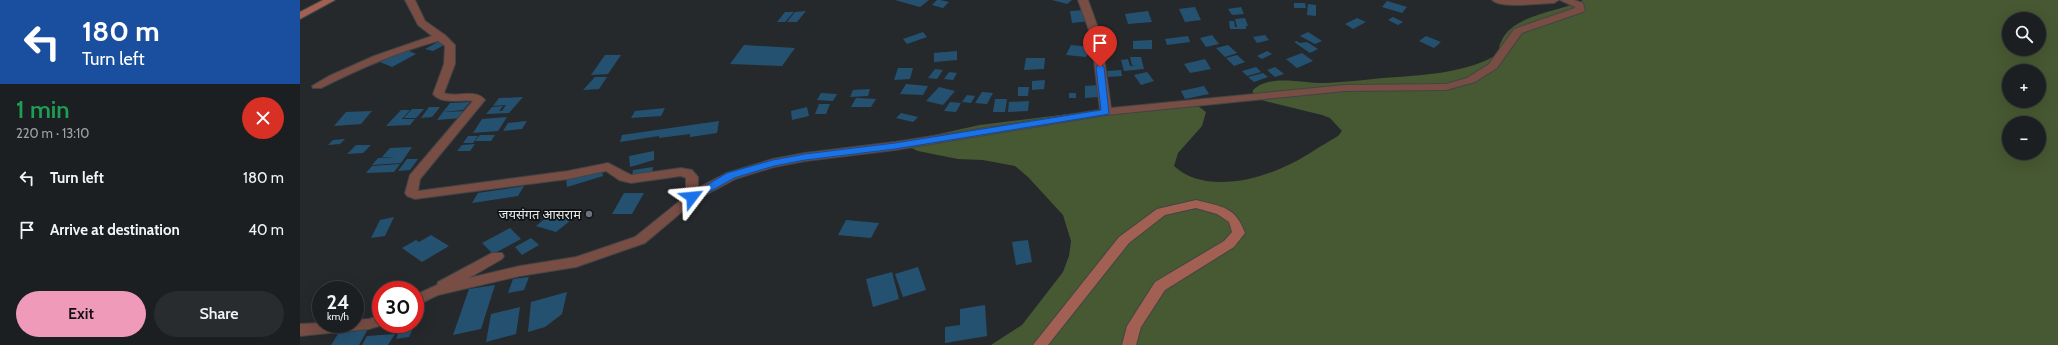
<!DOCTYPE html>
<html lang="en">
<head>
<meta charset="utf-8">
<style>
  :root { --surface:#1c1f21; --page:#292c2e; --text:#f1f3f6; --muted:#a0a2a5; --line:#3a3d3f; --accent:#ef9ab8 }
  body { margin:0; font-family:Cabin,"Noto Sans Devanagari",sans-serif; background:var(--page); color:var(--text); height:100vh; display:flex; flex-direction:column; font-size:15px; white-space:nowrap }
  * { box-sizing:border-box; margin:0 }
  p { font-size:13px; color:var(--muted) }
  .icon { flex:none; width:22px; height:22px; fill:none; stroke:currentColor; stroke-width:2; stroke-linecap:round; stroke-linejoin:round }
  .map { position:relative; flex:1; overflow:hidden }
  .drawer { display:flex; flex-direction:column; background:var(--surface); width:300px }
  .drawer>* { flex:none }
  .guide { background:#1a4fa0; color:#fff; overflow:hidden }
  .tools { position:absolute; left:1702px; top:12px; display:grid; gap:8px }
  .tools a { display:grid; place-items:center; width:44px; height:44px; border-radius:50%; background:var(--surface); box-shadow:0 4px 16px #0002,0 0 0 1px var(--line); font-size:20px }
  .speed { position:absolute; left:12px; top:281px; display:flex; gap:8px; font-size:20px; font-weight:700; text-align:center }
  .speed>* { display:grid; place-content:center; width:52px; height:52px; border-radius:50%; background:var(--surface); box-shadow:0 4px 16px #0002,0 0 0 1px var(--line); line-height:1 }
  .speed small { font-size:10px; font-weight:400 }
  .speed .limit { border:6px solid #d22; background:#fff; color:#111 }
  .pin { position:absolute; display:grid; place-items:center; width:34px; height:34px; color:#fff; margin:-41px -17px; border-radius:50% 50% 50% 0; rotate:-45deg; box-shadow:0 0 4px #0007 }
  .pin .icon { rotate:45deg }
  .me { position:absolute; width:44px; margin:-22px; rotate:61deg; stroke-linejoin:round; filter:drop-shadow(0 0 3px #0008) }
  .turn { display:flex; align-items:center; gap:14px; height:84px; padding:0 16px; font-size:18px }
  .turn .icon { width:52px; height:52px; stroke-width:2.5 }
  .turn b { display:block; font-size:28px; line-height:34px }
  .round { display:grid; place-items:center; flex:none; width:42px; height:42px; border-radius:21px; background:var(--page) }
  .summary { display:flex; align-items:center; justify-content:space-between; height:68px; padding:0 16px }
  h1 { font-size:24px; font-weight:600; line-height:30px; color:#1e9e55 }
  .cta { display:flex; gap:8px; margin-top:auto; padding:8px 16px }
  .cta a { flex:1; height:46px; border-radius:24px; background:var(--accent); color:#111; font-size:16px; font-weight:600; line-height:46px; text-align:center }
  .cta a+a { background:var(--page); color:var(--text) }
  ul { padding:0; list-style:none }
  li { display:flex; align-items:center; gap:12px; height:52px; padding:0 16px }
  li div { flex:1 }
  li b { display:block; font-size:15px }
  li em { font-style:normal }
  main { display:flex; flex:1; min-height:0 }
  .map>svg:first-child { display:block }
</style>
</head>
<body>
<main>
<section class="drawer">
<div class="guide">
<div class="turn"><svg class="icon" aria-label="left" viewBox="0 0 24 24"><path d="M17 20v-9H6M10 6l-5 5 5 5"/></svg><div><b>180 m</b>Turn left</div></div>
</div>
<div class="summary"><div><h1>1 min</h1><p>220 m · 13:10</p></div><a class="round" style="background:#d93025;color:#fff"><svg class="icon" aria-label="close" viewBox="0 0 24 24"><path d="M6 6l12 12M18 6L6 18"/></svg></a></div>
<ul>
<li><svg class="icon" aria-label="left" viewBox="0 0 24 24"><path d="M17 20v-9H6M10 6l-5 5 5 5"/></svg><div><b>Turn left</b></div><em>180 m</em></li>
<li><svg class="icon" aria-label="arrive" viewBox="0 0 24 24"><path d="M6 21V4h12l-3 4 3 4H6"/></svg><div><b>Arrive at destination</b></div><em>40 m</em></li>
</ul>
<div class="cta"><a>Exit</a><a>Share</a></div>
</section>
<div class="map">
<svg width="1758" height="345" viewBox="0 0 1758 345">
  <rect width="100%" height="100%" fill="#26292c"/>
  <path fill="#475932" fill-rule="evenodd" d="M1283,0h475v345h-1067l31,-20 41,-53 6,-16 2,-15 -8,-26 -35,-38 -13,-11 -32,-6 -25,-1 -40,-8 -9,-4 2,-7 69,-15 194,-24 20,2 12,9 -4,14 -24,27 -4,13c28,26 78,16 110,1 19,-8 36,-21 54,-31l4,-5 -12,-13 -8,-3 -61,-15 -8,-5v-5c18,-17 50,-6 73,-7 19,-1 38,-3 57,-5 39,-3 82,-4 115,-24 1,-4 1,-9 3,-12 11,-28 59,-30 82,-42zM1709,19h30v30h-30zM1709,71h30v30h-30zM1709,123h30v30h-30z"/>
  <g fill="#255170">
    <polygon points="595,0 629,0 620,7"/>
    <polygon points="637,0 640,0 649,2 643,8 632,5"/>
    <polygon points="752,0 772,0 767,4"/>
    <polygon points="1087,1 1107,7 1102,13 1082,7"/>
    <polygon points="994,3 1005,3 1006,8 994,8"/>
    <polygon points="1008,4 1016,5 1016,16 1007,15"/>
    <polygon points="895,7 901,20 885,22 879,9"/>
    <polygon points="941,7 944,14 932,15 928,9"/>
    <polygon points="786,10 789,21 772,23 770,11"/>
    <polygon points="506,11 497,22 487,22 495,12"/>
    <polygon points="848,11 852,22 828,24 825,14"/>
    <polygon points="485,12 494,12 485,22 477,22"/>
    <polygon points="1093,17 1103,22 1098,25 1088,20"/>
    <polygon points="945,18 948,26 946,26 946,29 930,29 929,21 934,21 935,27 937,27 935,19"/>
    <polygon points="1057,18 1066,22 1053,29 1045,24"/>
    <polygon points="623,32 627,37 607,44 603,39"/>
    <polygon points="1008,32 1022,41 1015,44 1000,36"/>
    <polygon points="912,35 919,44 906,47 900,38"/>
    <polygon points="965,35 969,40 957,43 953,37"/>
    <polygon points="888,36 890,42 867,45 865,39"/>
    <polygon points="1126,36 1141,42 1134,48 1119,41"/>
    <polygon points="852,40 852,49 833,49 833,41"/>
    <polygon points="997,41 1000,43 1007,42 1018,49 1010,53 994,42"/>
    <polygon points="138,42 146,44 133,51 125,49"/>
    <polygon points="444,45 495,48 482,66 430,64"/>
    <polygon points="771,45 790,47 786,57 766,55"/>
    <polygon points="928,45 937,53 925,57 916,48"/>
    <polygon points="105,49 116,54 92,67 80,62"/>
    <polygon points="657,51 657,60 634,62 634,53"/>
    <polygon points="967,51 972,54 962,59 957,56"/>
    <polygon points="1002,53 1013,61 997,68 986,59"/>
    <polygon points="305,55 321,55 308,74 291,75"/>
    <polygon points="937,55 945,62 934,66 926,58"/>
    <polygon points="830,57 841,57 844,69 824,71 821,60 828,59 830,66 836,65 832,65"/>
    <polygon points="726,58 745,58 744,69 724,70"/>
    <polygon points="905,59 911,69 890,73 884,64"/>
    <polygon points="956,67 961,72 947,76 942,71"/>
    <polygon points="975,67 984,74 975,77 967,70"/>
    <polygon points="598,68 613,68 610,79 594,80"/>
    <polygon points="635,69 643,70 637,79 628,78"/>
    <polygon points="821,70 822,76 808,77 807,71"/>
    <polygon points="649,72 657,73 653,80 644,79"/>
    <polygon points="847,72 854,81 841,85 834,75"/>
    <polygon points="963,73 968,77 954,82 948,77"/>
    <polygon points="295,77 307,77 299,89 283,90"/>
    <polygon points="745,80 744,89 732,90 732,81"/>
    <polygon points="606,84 628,86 623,95 600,94"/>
    <polygon points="798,85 798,97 785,98 785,86"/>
    <polygon points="904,86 909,94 885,99 881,91"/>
    <polygon points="639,87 655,91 643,105 626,101"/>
    <polygon points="718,87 729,87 728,96 718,96"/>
    <polygon points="570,89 568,96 550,97 553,90"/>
    <polygon points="682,92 693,93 687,104 675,103"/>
    <polygon points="521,93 537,94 533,101 517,100"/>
    <rect x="769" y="93" width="7" height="5"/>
    <polygon points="667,95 675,96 671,103 662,102"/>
    <polygon points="223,97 209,113 186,114 192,107 203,106 199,111 202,111 206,105 193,106 199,98"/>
    <polygon points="556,98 576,99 571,107 551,107"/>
    <polygon points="695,99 707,99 705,112 693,112"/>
    <polygon points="729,101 728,111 708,112 709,102"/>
    <polygon points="170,102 163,110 143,112 150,103"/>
    <polygon points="650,102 661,103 656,112 644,111"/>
    <polygon points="519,104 530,104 526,114 515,114"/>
    <polygon points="129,107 140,107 132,117 121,118"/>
    <polygon points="507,107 509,116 492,120 491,111"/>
    <polygon points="365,108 361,116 331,118 335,111"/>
    <polygon points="112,109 124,109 116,118 104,118"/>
    <polygon points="101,110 110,110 102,119 115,119 110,125 86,126"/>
    <polygon points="72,111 61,124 34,126 46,112"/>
    <polygon points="167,111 161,118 137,120 143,112"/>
    <polygon points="601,113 618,117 613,122 596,118"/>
    <polygon points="207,117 198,131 173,133 182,119"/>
    <polygon points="227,121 222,129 203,131 208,123"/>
    <polygon points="419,121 417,133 390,137 390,134 359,138 359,136 320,142 322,135"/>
    <polygon points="180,135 195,135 191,141 175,141"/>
    <polygon points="168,136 178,136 173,143 163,143"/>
    <polygon points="45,139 40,144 28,145 33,140"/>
    <polygon points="175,144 170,151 157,151 162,145"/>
    <polygon points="56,145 71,145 63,153 47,154"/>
    <polygon points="112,147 101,163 72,165 78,158 96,157 82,157 90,148"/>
    <polygon points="354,151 354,160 330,167 329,156"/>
    <polygon points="107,159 118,159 110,170 98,171"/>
    <polygon points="100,164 94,172 66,173 72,166"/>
    <polygon points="353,167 352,174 332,177 333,170"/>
    <polygon points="301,168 303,176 267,187 266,178"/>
    <polygon points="224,186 218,196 172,203 178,193"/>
    <polygon points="324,193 344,193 332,214 312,214"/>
    <polygon points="251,214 271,220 256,232 236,226"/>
    <polygon points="94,217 85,236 71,238 80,220"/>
    <polygon points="546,220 579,223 571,238 538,235"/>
    <polygon points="210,228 221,239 193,254 182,243"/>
    <polygon points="131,235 149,246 122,262 102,248 116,240 119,242"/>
    <polygon points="231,238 239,245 222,255 215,247"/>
    <polygon points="728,240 732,262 716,265 712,242"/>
    <polygon points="618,267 626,290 603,297 595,274"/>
    <polygon points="592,272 599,299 573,307 566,279"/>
    <polygon points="229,277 224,290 208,293 213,279"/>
    <polygon points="195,285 181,329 153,335 169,289"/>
    <polygon points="267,292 262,314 245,327 228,332 231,302"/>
    <polygon points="685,305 687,336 645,343 645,327 660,325 660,309"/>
    <polygon points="220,307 216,334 186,342 191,314"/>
    <polygon points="114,326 109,337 96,339 100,328"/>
    <polygon points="68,329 59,345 31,345 38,334"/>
    <polygon points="95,334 88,345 62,345 67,336"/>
  </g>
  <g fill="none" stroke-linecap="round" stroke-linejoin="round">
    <g stroke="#414447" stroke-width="2">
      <g id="street">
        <path d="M105,0h10l10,21 20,14 10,10v19l-11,29c12,5 32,-5 41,7l-65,79 -2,12 150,-20 40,-8 23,12 50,-7 11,2 6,7v11l29,-15 46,-14 32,-6 90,-11 205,-32 -9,-74 -13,-36h10l13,36 10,72 234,-23 101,-1 21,-6 22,-14 25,-35 61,-21v-1l-15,-7h14l9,3 2,7 -2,2 -61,21 -25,35 -22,14 -29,8 -101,1 -239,24 -211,35 -90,11 -31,6 -39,12 -39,21 -51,43 -69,24 -56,9 -82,19 -23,11v-11l22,-10 1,-3 54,-29h10l2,3 -2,3 -33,19 51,-12 56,-9 59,-20 51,-41v-18l-5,-2 -50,7 -12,-3 -13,-9 -38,8 -153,20 -8,-3 -2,-3 5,-18 63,-74c-12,-2 -31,4 -40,-7l11,-30 1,-18 -7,-5c-41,11 -79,28 -117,47h-8l-1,-2 17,-10 45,-20 58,-20 -14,-11z"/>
        <path d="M1192,0h67l-5,3c-13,0 -53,6 -62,-3z"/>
        <polygon points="81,315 81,324 86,324 69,329 0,336 0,324 21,323 55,324 55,320 69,319"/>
      </g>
    </g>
    <g stroke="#414447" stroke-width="2">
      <g id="secondary">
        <polygon points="23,0 35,0 0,19 0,12"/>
        <path d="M896,200c26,7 39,6 49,33l-11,14 -69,43 -24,37 -5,18h-14l5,-19 28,-44 69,-41 8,-9 -3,-10 -12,-8 -21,-6 -31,7 -36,28 -81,102h-15l86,-108 38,-28z"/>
      </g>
    </g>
    <use href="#street" fill="#774d44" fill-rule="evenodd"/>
    <use href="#secondary" fill="#a26052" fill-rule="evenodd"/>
  </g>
  <polygon fill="#1a73e8" stroke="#114b97" points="800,64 804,67 809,114 595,149 505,160 474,166 434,178 395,200 392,201 387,197 427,173 473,160 505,154 595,143 801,110 796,67"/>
  <circle fill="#6b7280" stroke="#101213" stroke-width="1.5" cx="289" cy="214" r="4"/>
  <g text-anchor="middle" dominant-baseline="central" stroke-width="3.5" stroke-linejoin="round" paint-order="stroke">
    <g font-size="13" fill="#e8eaec" stroke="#101213" text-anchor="end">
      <text x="281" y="214">जयसंगत आसराम</text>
    </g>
  </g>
</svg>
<div class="tools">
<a><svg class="icon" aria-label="search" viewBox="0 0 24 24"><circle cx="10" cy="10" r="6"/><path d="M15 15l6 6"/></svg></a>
<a>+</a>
<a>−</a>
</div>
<div class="speed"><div>24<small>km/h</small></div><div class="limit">30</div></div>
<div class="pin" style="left:800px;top:67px;background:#d93025"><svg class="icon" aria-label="arrive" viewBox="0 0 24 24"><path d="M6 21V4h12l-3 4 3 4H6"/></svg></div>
<svg class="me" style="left:392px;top:197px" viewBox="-20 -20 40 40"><path d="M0-17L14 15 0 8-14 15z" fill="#1a73e8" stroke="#fff" stroke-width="4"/></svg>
</div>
</main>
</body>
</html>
